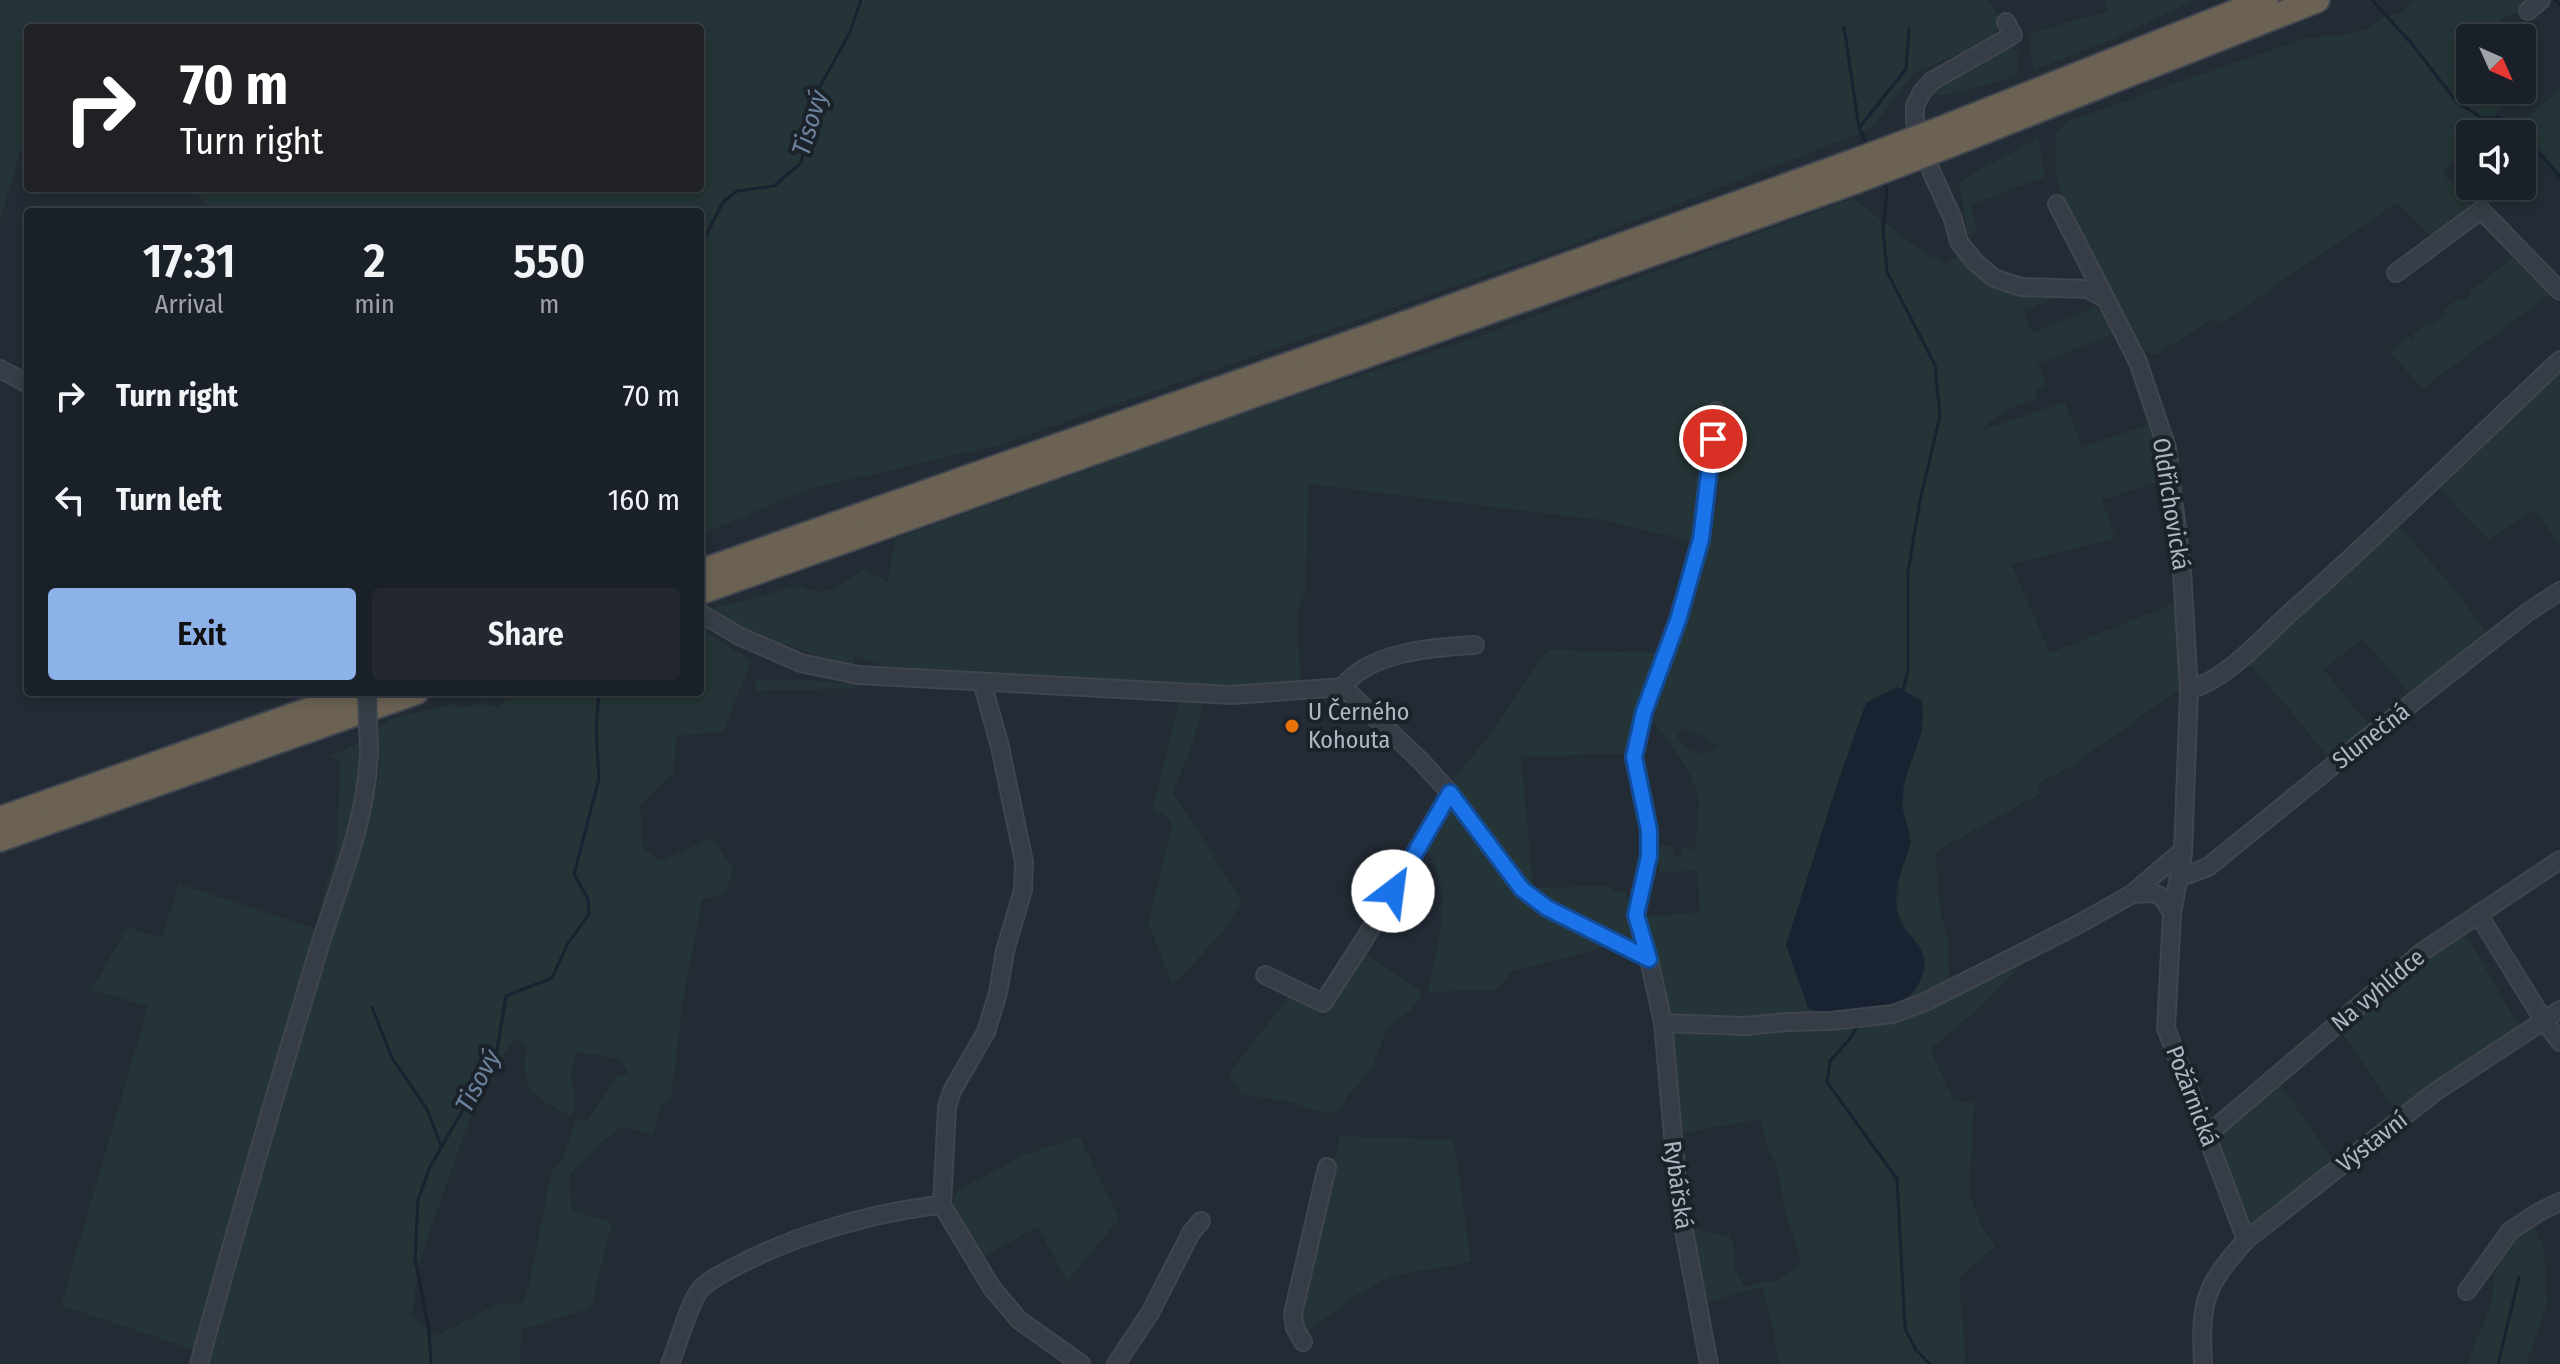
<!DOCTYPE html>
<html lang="en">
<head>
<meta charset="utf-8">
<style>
  :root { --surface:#1a2028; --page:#232830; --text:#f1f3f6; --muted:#9fa3a8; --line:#383e45; --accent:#8db2ea }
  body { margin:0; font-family:"Fira Sans Condensed",sans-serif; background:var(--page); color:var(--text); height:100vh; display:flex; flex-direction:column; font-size:30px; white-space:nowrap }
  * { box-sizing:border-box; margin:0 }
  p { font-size:26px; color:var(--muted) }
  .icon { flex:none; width:44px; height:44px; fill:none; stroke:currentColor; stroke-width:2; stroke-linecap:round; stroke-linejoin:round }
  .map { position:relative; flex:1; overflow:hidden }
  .drawer { position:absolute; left:24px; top:208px; width:680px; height:488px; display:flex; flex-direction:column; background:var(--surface); border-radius:8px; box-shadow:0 4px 12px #0003,0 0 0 2px var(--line) }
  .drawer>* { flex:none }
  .banner { position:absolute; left:24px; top:24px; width:680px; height:168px; border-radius:8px; box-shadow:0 4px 12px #0003,0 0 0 2px var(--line); background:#202124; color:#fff; overflow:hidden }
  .needle { width:52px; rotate:135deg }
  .controls { position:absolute; left:2456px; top:24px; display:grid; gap:16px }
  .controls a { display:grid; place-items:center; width:80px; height:80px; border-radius:8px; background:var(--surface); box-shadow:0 4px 12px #0003,0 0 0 2px var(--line); font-size:40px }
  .pin { position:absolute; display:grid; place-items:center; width:68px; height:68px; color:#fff; margin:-34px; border:4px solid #fff; border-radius:50%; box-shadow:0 2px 8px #0007 }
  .me { position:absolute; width:88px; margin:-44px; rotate:30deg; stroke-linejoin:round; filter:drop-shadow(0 0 6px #0008) }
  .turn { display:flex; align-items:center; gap:28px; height:168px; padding:0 24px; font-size:36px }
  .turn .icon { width:104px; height:104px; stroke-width:2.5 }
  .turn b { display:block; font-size:56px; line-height:68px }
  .eta { display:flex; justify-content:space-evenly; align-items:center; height:136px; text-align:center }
  .eta b { font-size:48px; font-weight:600; line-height:56px }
  .primary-button { display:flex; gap:16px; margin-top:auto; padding:16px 24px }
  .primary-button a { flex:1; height:92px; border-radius:8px; background:var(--accent); color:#111; font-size:32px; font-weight:600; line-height:92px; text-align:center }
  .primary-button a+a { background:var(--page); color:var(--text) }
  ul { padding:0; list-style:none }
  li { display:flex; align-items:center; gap:24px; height:104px; padding:0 24px }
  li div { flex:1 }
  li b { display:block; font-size:30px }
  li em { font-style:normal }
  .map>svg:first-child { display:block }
</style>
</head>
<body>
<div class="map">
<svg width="2560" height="1364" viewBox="0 0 2560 1364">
  <rect width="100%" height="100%" fill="#232b35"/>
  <g fill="#253436" fill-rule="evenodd">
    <path d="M0,0h1986l8,8 6,16 -7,15 -80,35 -42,55 -310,120 -562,196 -190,44 -109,46v-323h-452c-13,-4 -23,0 -37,0l-18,-24h507v-160h-672v112l-7,10 -21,71z"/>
    <polygon points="2104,0 2195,0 2111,40 2034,70 2029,41 2033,32 2107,12"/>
    <path d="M2416,0h122l-11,8 -60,28 3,10c-9,6 -9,16 -18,23l18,10v11h13l18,18 -22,26h-9v10l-27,29 27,29 1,9 -12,10 -5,-5 -4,3 3,6 -19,14 -37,-37 -176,121 -6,-5 -60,37 -19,-7 -68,-134 -13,-42 1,-39 12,-12 234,-82 40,-4 28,-7 14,-11 21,-6 3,-7z"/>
    <polygon points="2004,49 2012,49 2018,53 2017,76 1950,95 1936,94 1933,92 1951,79"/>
    <path d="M2560,89v86c-9,-13 -37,-41 -40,-51z"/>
    <polygon points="2038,139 2045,177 1970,205 1977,230 1968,235 1959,184 1977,171"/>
    <path d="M1853,198l71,55 22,10 11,-7 19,19 17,11 68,9 -37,16 8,22 63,-26 7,4 14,22 -78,31 9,22 -13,4 3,8 -34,13 -23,20 85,-29 17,45 70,-24 9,27 4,30 -63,20 13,38 -104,26 39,89 130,-52 2,88 -47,31 -2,5 -43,26c-9,15 -37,21 -52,34l3,8 -106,59 5,59 8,29 1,37 16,8 59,-23 -45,46 -49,41 24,51 20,3 -5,89 13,36 14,18 -37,31 7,87h-187l-5,-30 -12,-47 -58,16 -7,-53 -5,-8 -1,-10 6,-3 25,7 8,-3 6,22 -3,11 12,21 22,-6 5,2 30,-18 -17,-53 -8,-46 -10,-20 -7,-27 -83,15 -7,-102 56,-1 -51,-16 -10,-14 -21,-84 56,-5 -3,-41 -38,1v-7l-4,-1 2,-19 17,2 -1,7 7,2 2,-8 13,1c1,-17 5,-35 3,-51 -4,-27 -29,-55 -45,-77l9,-37 32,-85 23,-98 2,-12 -2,-20 4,-62 -16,3 5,7 -13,125 -96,-22 -293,-36 -2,107 -9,19 3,71 -62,8 -138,-6 -219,-18 -26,-10 -1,9c-52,-10 -98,-30 -145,-55l90,-23c27,14 41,-2 64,-16l25,12 7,-43 348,-125 251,-83zM1866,703l56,25 -18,52 -1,30 8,32 -12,33 -2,36 10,21 14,15 -59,64 -43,2 -33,-68 49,-154zM1683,728l20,7 4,7 12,4 -15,8 -18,-5 -9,-13z"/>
    <polygon points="2520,252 2555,290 2422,389 2390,351 2409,337 2413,340 2414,333 2429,321 2435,324 2445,315 2445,309 2458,299 2464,301 2470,295 2470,290 2480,283 2484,285 2485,279"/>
    <polygon points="2560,370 2560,545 2535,510 2489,540 2438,487"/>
    <polygon points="2398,525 2456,591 2486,633 2484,639 2412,696 2363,639 2323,669 2369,726 2366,728 2367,731 2330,760 2291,711 2246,661 2312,605"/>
    <path d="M700,627l51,34 -28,70 -47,5 -2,37 -34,32 3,44 18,12 52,-24 20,33c-7,21 -7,28 -31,29l-20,108 -11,92 -10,7 -8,29 -30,-9 -24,18 -29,30 1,36 41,13 -21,85 -69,21 -3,35h-315l113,-379 7,-29 33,-94 21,-84 2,-16 -3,-34 13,-8 66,-17 1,5 26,-5 16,4 14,-15h187zM517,1038l10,9c-9,46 9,50 45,70l4,-22 -6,-16 7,-27 44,7 7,14 -13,4 -27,43 -12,-1 -14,40 -11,13 -21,109 -7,22 -26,1 -61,32 -24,-20 8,-56 60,-171 13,-8 12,-29z"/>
    <polygon points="1550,650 1660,653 1627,753 1521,757 1533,888 1611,886 1614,892 1626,891 1639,943 1635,944 1544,899 1525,882 1452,780 1492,733 1543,654"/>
    <polygon points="756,680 809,680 855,684 856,688 756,691"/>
    <polygon points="1179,700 1201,704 1202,709 1191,747 1173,793 1242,901 1222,933 1173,985 1148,923 1172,825 1167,816 1153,810"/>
    <path d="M359,743c0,61 -19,118 -36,176l-6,-1 20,-68 3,-87 -10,-7z"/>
    <path d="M1453,808c30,40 58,91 103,115 16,9 34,15 51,22l-1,2 -94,24 -7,11 -11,8 -65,2 -1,-4c9,-31 18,-76 11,-107 -2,-12 -9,-24 -13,-36l21,-35z"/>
    <polygon points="179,884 317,929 241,1196 234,1204 239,1207 198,1351 61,1305 148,1006 91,990 128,927 161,938"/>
    <polygon points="2465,933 2520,1028 2435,1082 2403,1109 2396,1111 2340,1030 2420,963"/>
    <polygon points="1362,952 1420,991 1420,997 1412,1009 1388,1027 1374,1063 1363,1080 1349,1093 1340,1111 1328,1114 1290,1102 1242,1094 1228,1075 1291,994 1312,1006 1320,1016 1325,1016"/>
    <polygon points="2278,1082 2334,1161 2256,1225 2250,1226 2245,1223 2217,1140 2219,1133"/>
    <polygon points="1340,1136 1454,1140 1471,1262 1391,1276 1357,1295 1309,1330 1299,1320"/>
    <polygon points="1080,1137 1119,1219 1067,1282 1038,1227 984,1256 953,1203 958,1190 1024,1155"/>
    <polygon points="2532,1221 2544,1249 2547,1303 2526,1364 2467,1364 2492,1302 2494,1274 2514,1236"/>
  </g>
  <path fill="#182231" d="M1897,687l25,14c0,8 1,17 0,25 -4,30 -23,50 -19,83 1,12 9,25 7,36 -6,21 -18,43 -13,66 6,32 43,34 20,76 -14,26 -85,32 -109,21l-22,-63 49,-154 31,-88z"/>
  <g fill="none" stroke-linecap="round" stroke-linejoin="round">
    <g stroke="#182231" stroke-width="3">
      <polyline points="2555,0 2560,4"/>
      <polyline points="2373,1 2411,43 2457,102 2482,118 2498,117 2515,125 2560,177"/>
      <polyline points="1844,27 1859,128"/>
      <polyline points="1868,147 1859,128 1906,69 1909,28"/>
      <polyline points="1882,180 1887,190 1883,228 1887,272 1935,365 1940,416 1920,500 1908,572 1908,670 1903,691"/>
      <polyline points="700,247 723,202 737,191 774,186 801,163 817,92 850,32 861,0"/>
      <polyline points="372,1007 392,1058 427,1109 441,1146"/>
      <polyline points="1858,1025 1850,1039 1830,1061 1827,1082 1897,1179 1905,1329 1916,1350 1930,1364"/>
      <polyline points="431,1364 429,1331 415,1259 418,1200 430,1167 497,1050 506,996 552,978 567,945 589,914 588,899 574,874 599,779 596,727 599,692"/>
      <polyline points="2498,1364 2519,1277"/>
    </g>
    <g stroke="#3f464f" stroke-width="20">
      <g id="minor">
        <polyline points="2528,11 2541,0"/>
        <polyline points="2006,22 2013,35 1932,81 1922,92 1915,106 1915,122 1932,173 1953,219 1959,242 1975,262 1994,278 2021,287 2087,289 2106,299 2138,362 2167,448 2182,571 2189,690 2183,854 2172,913 2166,1028 2246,1240"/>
        <polyline points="2057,204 2106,299"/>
        <polyline points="2396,273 2481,210 2560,291"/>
        <polyline points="0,369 28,384"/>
        <polyline points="700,613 739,636 801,663 858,675 1232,695 1343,687 1421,761 1450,793 1522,889 1547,908 1649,959 1663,1023 1679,1204 1709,1364"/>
        <polyline points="982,682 1000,747 1024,862 1023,890 1005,951 998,993 986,1032 952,1091 947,1107 942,1205 992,1288 1019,1320 1081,1364"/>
        <path d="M1343,687c25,-35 92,-40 132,-42"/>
        <path d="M2189,690c40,-12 72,-51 102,-78 92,-81 179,-168 269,-252"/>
        <polyline points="2181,877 2208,867 2362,742 2528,612 2560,591"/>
        <polyline points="2133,893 2182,851"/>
        <polyline points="2478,914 2544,1021 2560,1042"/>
        <polyline points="1649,959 1636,915 1649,856 1649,830 1634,757 1644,712 1678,620 1701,539 1716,411"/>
        <polyline points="1265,975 1323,1003 1364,940 1450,793"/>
        <polyline points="1663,1023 1745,1026 1787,1022 1830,1021 1893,1014 1927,1001 2079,924 2132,894 2153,893 2162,897 2172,913"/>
        <polyline points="2207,1135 2422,952 2560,860"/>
        <polyline points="2467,1291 2510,1231 2539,1212 2560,1202"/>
        <polyline points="1303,1342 1295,1328 1293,1314 1327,1167"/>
        <path d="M199,1364c36,-133 75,-266 115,-399 20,-70 52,-137 55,-212"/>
        <path d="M670,1364c7,-17 20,-63 30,-74 7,-9 20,-15 31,-21 58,-32 145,-58 211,-64"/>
        <polyline points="1116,1364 1150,1313 1191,1233 1201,1221"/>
        <path d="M2203,1364c-3,-63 1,-77 43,-124l189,-148 125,-82"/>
      </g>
    </g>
    <g stroke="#404750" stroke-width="28">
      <g id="highway">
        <polyline points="1941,129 2266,0"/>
        <polyline points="1947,146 2317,0"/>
        <polyline points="700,572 1382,332 1850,163"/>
        <polyline points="700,592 1856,181"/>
        <polyline points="0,819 360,692"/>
        <polyline points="0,839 416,692"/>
      </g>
    </g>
    <use href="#minor" stroke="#363d46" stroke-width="16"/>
    <use href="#highway" stroke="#6b6254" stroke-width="24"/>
    <g stroke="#3f464f" stroke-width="20" stroke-linecap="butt">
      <polyline id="minor-bridge" points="367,692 369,753"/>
    </g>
    <g stroke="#404750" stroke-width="28" stroke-linecap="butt">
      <g id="highway-bridge">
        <polyline points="1850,163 1941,129"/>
        <polyline points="1856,181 1947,146"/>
      </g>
    </g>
    <use href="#minor-bridge" stroke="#363d46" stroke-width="16"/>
    <use href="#highway-bridge" stroke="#6b6254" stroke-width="24"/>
  </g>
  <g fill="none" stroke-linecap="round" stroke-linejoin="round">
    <g stroke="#114b97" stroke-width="20">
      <polyline id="route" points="1393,891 1450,793 1522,889 1547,908 1649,959 1636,915 1649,856 1649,830 1634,757 1644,712 1678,620 1701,539 1713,439"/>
    </g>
    <use href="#route" stroke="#1a73e8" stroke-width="14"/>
  </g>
  <circle fill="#e8710a" stroke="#1b222a" stroke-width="3" cx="1292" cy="726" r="8"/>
  <g text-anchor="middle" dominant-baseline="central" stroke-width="8" stroke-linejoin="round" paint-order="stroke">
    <g font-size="24" fill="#b0b7c2" stroke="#1b222a">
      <text transform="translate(2171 504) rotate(81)">Oldřichovická</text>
      <text transform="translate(2371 736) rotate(-38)">Slunečná</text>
      <text transform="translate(2378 990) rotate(-40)">Na vyhlídce</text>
      <text transform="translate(2192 1096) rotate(69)">Požárnická</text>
      <text transform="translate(2372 1142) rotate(-38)">Výstavní</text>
      <text transform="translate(1678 1185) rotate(82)">Rybářská</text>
    </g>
    <g font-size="24" fill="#b0b7c2" stroke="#1b222a" text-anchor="start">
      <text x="1308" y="712">U Černého<tspan x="1308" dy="28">Kohouta</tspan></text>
    </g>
    <g font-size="26" font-style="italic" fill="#6d829d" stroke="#1b222a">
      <text transform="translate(810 123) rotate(-73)">Tisový</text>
      <text transform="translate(478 1081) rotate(-62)">Tisový</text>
    </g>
  </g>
</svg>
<div class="controls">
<a><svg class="needle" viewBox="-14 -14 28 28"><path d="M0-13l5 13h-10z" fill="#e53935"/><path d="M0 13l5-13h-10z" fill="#9fa3a8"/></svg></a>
<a><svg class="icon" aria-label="sound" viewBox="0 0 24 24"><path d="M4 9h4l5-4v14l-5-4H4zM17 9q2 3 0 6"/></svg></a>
</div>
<div class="pin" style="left:1713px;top:439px;background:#d93025"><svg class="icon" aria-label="arrive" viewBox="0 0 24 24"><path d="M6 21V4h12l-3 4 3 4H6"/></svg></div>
<svg class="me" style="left:1393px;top:891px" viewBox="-20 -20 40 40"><circle r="19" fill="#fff"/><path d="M0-13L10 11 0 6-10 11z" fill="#1a73e8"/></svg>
<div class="banner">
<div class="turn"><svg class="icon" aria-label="right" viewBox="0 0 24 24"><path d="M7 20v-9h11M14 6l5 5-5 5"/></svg><div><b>70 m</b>Turn right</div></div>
</div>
<section class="drawer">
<div class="eta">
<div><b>17:31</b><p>Arrival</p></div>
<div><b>2</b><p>min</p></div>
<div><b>550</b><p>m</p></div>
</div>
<ul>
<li><svg class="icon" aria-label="right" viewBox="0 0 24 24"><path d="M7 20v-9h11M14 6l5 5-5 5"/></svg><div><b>Turn right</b></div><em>70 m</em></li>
<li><svg class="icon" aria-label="left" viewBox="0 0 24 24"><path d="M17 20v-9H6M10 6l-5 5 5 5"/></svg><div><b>Turn left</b></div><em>160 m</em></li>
</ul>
<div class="primary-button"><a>Exit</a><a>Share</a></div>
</section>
</div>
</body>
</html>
